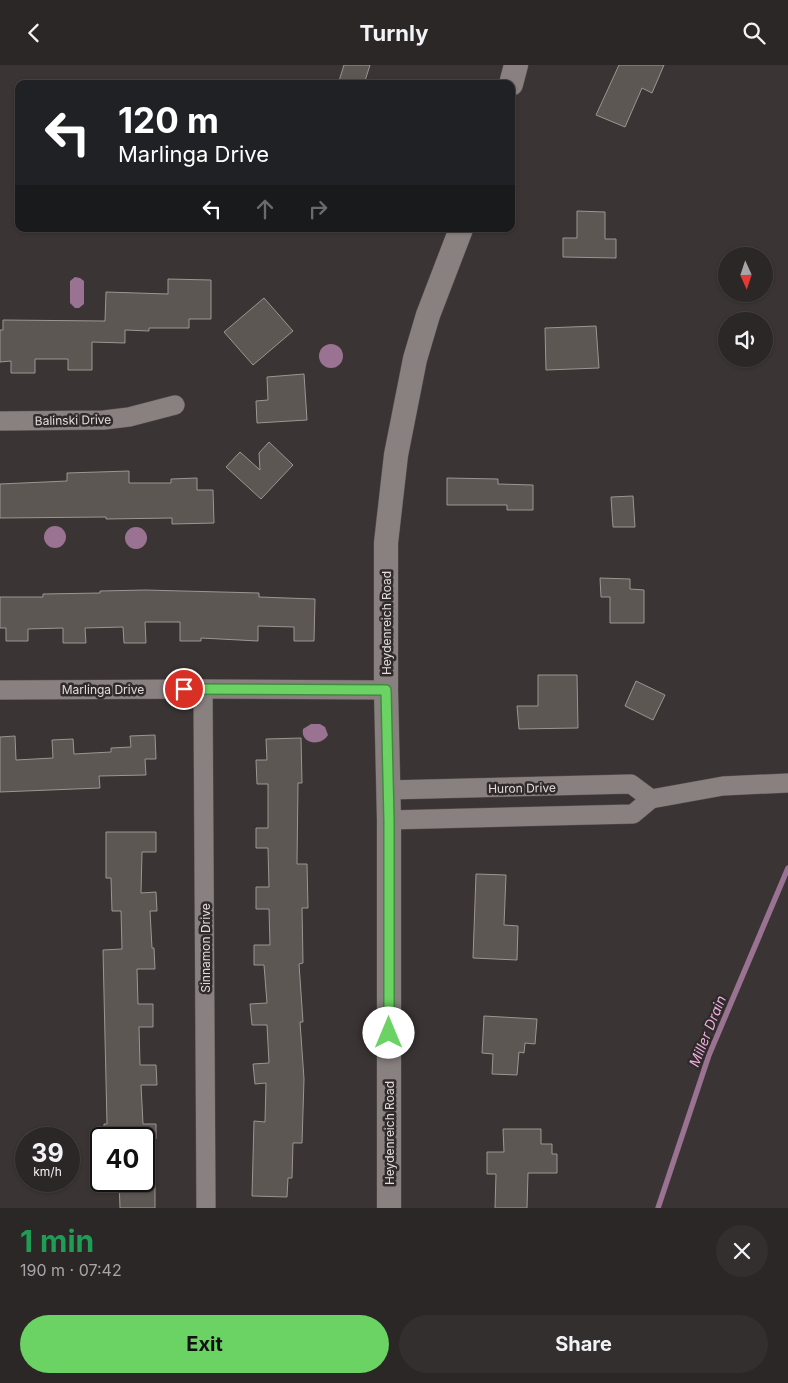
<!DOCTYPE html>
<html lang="en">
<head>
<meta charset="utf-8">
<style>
  :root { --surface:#2c2727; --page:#342f2f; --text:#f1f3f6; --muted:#a6a5a7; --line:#484444; --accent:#6ad363 }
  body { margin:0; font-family:Inter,sans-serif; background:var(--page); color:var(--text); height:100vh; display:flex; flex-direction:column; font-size:19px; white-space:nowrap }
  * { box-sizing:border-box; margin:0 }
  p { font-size:16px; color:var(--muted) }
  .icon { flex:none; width:28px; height:28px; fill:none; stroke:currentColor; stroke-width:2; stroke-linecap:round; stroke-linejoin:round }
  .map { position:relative; height:1143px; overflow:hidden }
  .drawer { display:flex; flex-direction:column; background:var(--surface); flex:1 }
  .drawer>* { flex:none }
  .guide { position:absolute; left:15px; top:15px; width:500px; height:152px; border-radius:10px; box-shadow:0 1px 4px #0004,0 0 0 1px var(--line); background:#202124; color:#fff; overflow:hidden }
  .needle { width:32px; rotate:177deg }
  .controls { position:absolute; left:718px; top:182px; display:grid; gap:10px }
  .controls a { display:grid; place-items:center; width:55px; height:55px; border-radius:50%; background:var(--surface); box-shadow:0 1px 4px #0004,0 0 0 1px var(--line); font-size:25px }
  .speed { position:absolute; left:15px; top:1062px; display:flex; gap:10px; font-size:25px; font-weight:700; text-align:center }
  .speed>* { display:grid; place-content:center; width:65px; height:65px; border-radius:50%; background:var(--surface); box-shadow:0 1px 4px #0004,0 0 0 1px var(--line); line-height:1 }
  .speed small { font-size:12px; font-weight:400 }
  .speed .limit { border:2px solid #111; border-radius:8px; background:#fff; color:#111 }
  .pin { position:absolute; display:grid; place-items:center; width:42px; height:42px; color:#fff; margin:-21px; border:2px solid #fff; border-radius:50%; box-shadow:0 1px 5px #0007 }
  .me { position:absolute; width:55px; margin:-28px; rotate:0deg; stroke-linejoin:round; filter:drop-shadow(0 0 4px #0008) }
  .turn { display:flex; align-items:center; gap:18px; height:105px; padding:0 20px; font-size:22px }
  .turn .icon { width:65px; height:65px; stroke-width:2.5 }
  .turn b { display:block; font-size:35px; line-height:42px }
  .lanes { display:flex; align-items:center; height:48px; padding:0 20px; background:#0003; justify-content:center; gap:25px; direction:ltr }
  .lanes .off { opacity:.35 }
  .round { display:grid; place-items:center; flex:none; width:52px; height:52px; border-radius:26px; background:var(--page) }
  .headline { display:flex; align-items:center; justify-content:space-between; height:85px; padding:0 20px }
  h1 { font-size:30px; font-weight:700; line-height:38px; color:#1e9e55 }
  .primary-button { display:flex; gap:10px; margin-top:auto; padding:10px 20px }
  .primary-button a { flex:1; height:58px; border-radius:30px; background:var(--accent); color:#111; font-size:20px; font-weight:700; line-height:58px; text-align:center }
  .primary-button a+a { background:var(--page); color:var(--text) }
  header { display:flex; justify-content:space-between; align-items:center; height:65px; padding:0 20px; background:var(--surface); font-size:22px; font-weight:700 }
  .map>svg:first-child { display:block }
</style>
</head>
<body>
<header><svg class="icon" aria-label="back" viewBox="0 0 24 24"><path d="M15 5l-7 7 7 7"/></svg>Turnly<svg class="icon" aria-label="search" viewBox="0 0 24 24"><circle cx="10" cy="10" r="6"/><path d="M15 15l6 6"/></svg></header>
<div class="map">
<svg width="788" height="1143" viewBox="0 0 788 1143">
  <rect width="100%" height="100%" fill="#3b3434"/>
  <g fill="#9a7292">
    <polygon points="75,212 80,213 84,216 84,239 79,243 75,243 70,238 70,216"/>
    <circle cx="331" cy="291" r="12"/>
    <circle cx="55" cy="472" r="11"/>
    <circle cx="136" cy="473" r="11"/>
    <path d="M311,659h9l5,3 3,8c-7,12 -28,9 -25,-6z"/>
  </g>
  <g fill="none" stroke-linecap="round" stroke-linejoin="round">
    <polyline stroke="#9a7292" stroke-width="5.5" points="658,1143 709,990 788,803"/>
  </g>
  <g fill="#5d5754" stroke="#9c9592">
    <polygon points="344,0 370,0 364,19 338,19"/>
    <polygon points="619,0 664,0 652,28 642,23 625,62 596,50"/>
    <polygon points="577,146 605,147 605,174 616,174 616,193 563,192 563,173 577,173"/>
    <polygon points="168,214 211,215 211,254 189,254 189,263 149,263 149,266 125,265 125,278 92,277 92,305 68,305 68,294 35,294 35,308 11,308 11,296 0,297 0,265 3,265 3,255 105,256 106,227 168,229"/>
    <polygon points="264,233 293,266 253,300 224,267"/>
    <polygon points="596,261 599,303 546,305 545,263"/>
    <polygon points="304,309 307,355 257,358 256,336 268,335 267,312"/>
    <polygon points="269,377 293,400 261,434 226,402 240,387 260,405 259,388"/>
    <polygon points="129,406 129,418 171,418 171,414 197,413 197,425 213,425 214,458 172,459 172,453 106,454 106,452 0,453 0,419 67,416 67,408"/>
    <polygon points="447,413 498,414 498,419 533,420 533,445 507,445 507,440 447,440"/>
    <polygon points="633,431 635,462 613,462 611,432"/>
    <polygon points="600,513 630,514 630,524 644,525 644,558 610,558 610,532 601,532"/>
    <polygon points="145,525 259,528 259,532 315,534 314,576 294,576 294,562 258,561 258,576 201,573 201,576 180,576 180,557 145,557 146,578 124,578 123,562 85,563 86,578 63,578 63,563 28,564 28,576 6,576 6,563 0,563 0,532 43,532 43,529 100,528 100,526"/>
    <polygon points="538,610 577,610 578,663 519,664 517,641 538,641"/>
    <polygon points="636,616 665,630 653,655 625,641"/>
    <polygon points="155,670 156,694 145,694 146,710 99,711 100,723 0,727 0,672 15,671 16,695 53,693 52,675 73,674 74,689 111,687 111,683 131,682 130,671"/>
    <polygon points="301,673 302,718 298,718 297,799 307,799 308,843 302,843 303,898 299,899 303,957 300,957 304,1014 302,1078 293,1078 292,1113 288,1113 287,1132 252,1131 254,1056 265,1057 266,1018 255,1019 253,999 269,998 267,960 252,960 250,939 267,938 264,900 254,900 254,880 270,880 269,844 256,844 256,822 269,822 268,783 256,783 256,763 268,763 268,719 257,719 256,695 267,695 266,674"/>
    <polygon points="106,767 156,767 156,787 142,787 141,828 156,827 157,846 150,846 152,883 154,883 155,904 137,904 138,939 153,939 153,962 139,962 140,1000 156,1000 157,1020 141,1020 143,1059 156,1059 156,1074 104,1074 104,1059 107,1059 103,885 122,884 121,846 112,846 111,813 106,813"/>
    <polygon points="476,809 506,810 504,860 518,861 517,895 473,893"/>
    <polygon points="484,951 537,954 535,979 525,978 524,988 519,987 517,1010 492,1009 493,989 482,988"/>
    <polygon points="503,1064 541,1064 541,1079 552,1079 552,1089 557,1089 557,1108 528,1108 527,1143 495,1143 496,1109 487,1109 487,1087 504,1087"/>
    <polygon points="119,1116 155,1116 155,1143 120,1143"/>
  </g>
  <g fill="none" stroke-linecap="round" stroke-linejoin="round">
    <g stroke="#575251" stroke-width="20">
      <g id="minor">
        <polyline points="0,356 104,355 129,352 175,340"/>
        <polyline points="203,624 206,1143"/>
        <polyline points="0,625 203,624 386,625"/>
        <polyline points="388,725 631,719 651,734"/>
        <polyline points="389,755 633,749 651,734 723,721 788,718"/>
      </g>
    </g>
    <g stroke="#575251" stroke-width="25">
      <g id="tertiary">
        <polyline points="511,19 516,0"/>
        <polyline points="389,1143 389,755 386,625 386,478 396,390 415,294 428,250 461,164"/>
      </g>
    </g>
    <use href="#minor" stroke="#898180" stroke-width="19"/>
    <use href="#tertiary" stroke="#898180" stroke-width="24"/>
  </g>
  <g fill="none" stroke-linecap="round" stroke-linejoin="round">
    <g stroke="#458940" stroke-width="12">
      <polyline id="route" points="184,624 386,625 389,755 389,968"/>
    </g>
    <use href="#route" stroke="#6ad363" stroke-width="9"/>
  </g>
  <g text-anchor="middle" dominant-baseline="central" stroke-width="5" stroke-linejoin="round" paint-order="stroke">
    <g font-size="12" fill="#e1dcdc" stroke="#312a2a">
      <text transform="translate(73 355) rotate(-1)">Balinski Drive</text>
      <text transform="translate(386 558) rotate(-90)">Heydenreich Road</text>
      <text x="103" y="624">Marlinga Drive</text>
      <text transform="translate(522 723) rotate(-1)">Huron Drive</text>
      <text transform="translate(205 883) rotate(-90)">Sinnamon Drive</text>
      <text transform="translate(389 1068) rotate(-90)">Heydenreich Road</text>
    </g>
    <g font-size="14" font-style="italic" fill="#eeafe1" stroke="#312a2a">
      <text transform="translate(707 966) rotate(-68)">Miller Drain</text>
    </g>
  </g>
</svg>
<div class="controls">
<a><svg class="needle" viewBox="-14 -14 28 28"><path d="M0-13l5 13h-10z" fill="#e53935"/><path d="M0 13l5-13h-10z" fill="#a6a5a7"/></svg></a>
<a><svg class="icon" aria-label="sound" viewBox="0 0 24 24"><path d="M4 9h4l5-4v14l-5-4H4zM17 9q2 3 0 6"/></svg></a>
</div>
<div class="speed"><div>39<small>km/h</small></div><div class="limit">40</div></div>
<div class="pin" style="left:184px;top:624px;background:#d93025"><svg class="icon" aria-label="arrive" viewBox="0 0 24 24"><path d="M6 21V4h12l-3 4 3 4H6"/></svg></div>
<svg class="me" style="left:389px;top:968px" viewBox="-20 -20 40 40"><circle r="19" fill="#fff"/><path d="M0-13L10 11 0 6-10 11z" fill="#6ad363"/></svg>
<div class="guide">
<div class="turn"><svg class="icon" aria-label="left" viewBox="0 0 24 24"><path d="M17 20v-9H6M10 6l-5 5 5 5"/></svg><div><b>120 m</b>Marlinga Drive</div></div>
<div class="lanes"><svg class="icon" aria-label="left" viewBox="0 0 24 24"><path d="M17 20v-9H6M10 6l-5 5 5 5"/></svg><svg class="icon off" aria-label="ahead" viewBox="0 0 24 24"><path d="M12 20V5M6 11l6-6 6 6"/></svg><svg class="icon off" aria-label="right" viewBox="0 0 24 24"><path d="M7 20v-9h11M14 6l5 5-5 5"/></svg></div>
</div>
</div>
<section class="drawer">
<div class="headline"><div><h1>1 min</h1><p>190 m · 07:42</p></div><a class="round"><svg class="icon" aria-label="close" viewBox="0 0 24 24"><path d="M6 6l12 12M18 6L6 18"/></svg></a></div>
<div class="primary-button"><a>Exit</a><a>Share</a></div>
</section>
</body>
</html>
